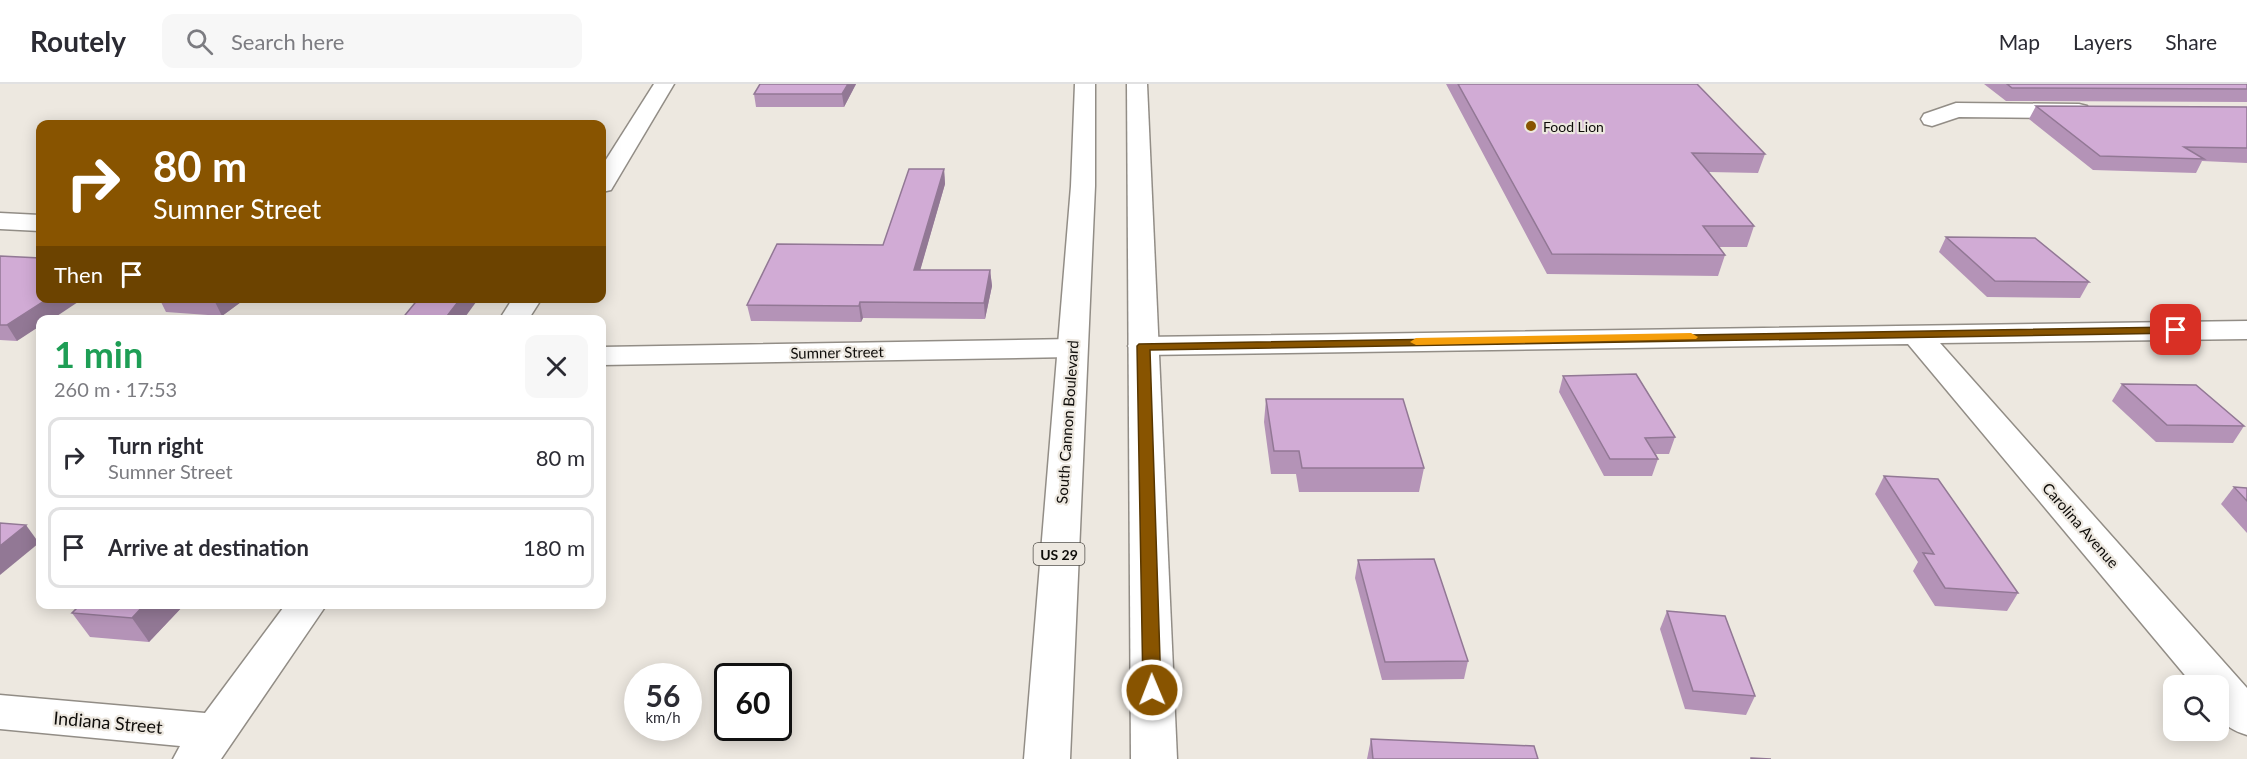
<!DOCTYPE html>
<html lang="en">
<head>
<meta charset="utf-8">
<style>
  :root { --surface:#fff; --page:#f7f7f7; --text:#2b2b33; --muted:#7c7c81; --line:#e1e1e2 }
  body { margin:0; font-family:Lato,sans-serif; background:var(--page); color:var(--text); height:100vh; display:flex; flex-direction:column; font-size:22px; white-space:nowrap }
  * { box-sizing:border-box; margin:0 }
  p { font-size:20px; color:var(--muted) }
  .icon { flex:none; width:33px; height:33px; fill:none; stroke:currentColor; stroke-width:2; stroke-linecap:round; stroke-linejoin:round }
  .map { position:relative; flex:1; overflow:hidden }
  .details { position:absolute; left:36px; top:231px; width:570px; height:294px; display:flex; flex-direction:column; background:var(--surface); border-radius:12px; box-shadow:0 3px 15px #0003 }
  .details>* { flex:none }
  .guide { position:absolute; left:36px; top:36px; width:570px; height:183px; border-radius:12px; box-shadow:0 3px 15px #0003; background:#885400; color:#fff; overflow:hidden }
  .fabs { position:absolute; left:2163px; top:591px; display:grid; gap:12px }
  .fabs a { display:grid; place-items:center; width:66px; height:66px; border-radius:12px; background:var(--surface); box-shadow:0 3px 15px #0003; font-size:30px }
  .speed { position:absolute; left:624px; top:579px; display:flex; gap:12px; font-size:30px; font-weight:700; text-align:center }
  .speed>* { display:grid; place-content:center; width:78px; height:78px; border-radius:50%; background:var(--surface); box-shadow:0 3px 15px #0003; line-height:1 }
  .speed small { font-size:15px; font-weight:400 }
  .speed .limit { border:3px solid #111; border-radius:9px; background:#fff; color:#111 }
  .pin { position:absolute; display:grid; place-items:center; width:51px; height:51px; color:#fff; margin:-26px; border-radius:12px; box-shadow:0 3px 9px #0006 }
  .me { position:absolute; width:66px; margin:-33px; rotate:359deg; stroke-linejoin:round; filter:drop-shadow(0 0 4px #0008) }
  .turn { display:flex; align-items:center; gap:21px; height:126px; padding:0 18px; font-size:27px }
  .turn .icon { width:78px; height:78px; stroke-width:2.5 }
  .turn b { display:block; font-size:42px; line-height:51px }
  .then { display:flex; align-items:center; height:57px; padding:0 18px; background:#0003; gap:12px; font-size:22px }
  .round { display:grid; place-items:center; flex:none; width:63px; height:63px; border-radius:12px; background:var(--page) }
  .overview { display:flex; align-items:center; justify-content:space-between; height:102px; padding:0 18px }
  h1 { font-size:36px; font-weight:700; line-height:45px; color:#1e9e55 }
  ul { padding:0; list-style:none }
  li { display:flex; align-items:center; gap:18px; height:81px; margin:0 12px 9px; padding:0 6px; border:3px solid var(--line); border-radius:12px }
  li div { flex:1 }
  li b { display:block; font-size:22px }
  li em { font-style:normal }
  header { display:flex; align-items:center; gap:36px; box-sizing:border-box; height:84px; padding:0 30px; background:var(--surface); border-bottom:2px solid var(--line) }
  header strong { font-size:28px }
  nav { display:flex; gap:33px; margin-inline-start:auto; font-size:21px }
  .search { width:420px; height:54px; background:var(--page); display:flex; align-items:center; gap:15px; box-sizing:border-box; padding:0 21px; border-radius:12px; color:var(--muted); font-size:22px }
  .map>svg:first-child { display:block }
</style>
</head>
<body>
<header>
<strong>Routely</strong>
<div class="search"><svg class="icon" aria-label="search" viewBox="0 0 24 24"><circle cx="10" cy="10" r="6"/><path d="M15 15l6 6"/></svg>Search here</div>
<nav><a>Map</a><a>Layers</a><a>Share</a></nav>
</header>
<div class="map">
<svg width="2247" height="675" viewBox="0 0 2247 675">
  <rect width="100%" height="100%" fill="#ede8e0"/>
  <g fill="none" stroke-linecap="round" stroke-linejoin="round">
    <g stroke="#928d86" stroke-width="3">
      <g id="street">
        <polygon points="654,0 674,0 614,101 611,106 602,108 602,82"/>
        <polygon points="1956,19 2079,20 2087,22 2090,27 2087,32 2079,34 1959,33 1932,42 1924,40 1921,35 1924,30"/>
        <polygon points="0,129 40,131 40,147 0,145"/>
        <polygon points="513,214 542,214 528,236 499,236"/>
        <path d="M2247,237v18l-307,4 307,345v47c-30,-9 -29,-21 -29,-49h-24l-286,-342 -765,11 -11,-3 -4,-6 4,-6 11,-3z"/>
        <polygon points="1072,255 1083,258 1087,264 1083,270 1072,273 602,281 602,263"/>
        <polygon points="286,520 327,520 221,675 173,675 180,662 0,645 0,611 205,629"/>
      </g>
    </g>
    <g stroke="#928d86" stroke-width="3">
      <g id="primary">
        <polygon points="1075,0 1095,0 1095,102 1070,675 1024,675 1071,102"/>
        <polygon points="1127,0 1147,0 1177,675 1131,675"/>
      </g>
    </g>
    <use href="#street" fill="#fff" fill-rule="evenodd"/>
    <use href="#primary" fill="#fff" fill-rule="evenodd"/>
  </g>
  <g fill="#b493b7">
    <polygon points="856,0 844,23 756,23 754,10"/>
    <polygon points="1446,0 1697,0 1765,70 1758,89 1709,88 1754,142 1747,163 1718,163 1725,171 1718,192 1547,190"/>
    <polygon points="1984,0 2247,0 2247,18 2006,17"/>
    <polygon points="2036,22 2247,23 2247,79 2202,77 2196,89 2093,86 2029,35"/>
    <polygon points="944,85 945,100 920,186 990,186 992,202 985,235 863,234 861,238 751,237 747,221 883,161"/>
    <polygon points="1946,153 2089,198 2080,214 1987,213 1939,168"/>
    <polygon points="0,172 17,257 0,256"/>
    <polygon points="159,214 339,214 335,219 241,218 222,232 166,228"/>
    <polygon points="1563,292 1675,353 1669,370 1656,370 1658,375 1652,392 1604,392 1559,308"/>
    <polygon points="2122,300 2244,342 2233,359 2156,358 2112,317"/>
    <polygon points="1266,315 1424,384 1419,408 1299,408 1296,390 1271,390 1264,338"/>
    <polygon points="1884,392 2018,509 2007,527 1935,522 1913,487 1918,478 1875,410"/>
    <polygon points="2234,403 2247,404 2247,449 2221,420"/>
    <polygon points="1358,476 1468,577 1464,595 1382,596 1355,494"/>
    <polygon points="81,520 185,520 149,558 90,553 72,529"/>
    <polygon points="1667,527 1755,612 1746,631 1685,625 1660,545"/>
    <polygon points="1371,655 1538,675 1367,675"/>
  </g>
  <g fill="#927895">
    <polygon points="848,0 856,0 844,23 842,10"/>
    <polygon points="944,85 945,100 916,201 914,186"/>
    <polygon points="990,186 992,202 985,235 984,219"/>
    <polygon points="49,214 84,214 51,236 40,236 40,242 17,257 7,241"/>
    <polygon points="216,214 239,214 241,218 222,232 214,216"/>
    <polygon points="333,214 339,214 335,219"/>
    <polygon points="461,214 479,214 463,236 444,236"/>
    <polygon points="860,218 863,234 861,238 859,222"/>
    <polygon points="26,441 39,459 0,491 0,462"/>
    <polygon points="145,520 185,520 149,558 132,534"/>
  </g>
  <g fill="#d1abd5" stroke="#927895" stroke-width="1.5">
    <polygon points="760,0 848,0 842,10 754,10"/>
    <polygon points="1458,0 1697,0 1765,70 1692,69 1754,142 1703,142 1725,171 1552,170"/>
    <polygon points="2007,0 2247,0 2247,5 2012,4"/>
    <polygon points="2036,22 2247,23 2247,64 2184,63 2204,75 2100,72"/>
    <polygon points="909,85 944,85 914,186 990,186 984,219 860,218 859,222 747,221 777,160 883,161"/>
    <polygon points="1946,153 2035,154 2089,198 1995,197"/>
    <polygon points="0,172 40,174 40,214 49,214 7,241 0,241"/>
    <polygon points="190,214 216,214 214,216"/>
    <polygon points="419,214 461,214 444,236 401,236"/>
    <polygon points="1636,290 1675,353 1645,354 1658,375 1610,375 1563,292"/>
    <polygon points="2122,300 2196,301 2244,342 2167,341"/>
    <polygon points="1266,315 1403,315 1424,384 1302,384 1299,367 1274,367"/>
    <polygon points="1884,392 1938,395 2018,509 1945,504 1923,469 1934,470"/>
    <polygon points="2234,403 2247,404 2247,417"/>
    <polygon points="0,439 26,441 0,462"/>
    <polygon points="1434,475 1468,577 1385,578 1358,476"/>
    <polygon points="81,520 145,520 132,534 72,529"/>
    <polygon points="1667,527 1725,532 1755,612 1693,607"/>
    <polygon points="1371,655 1534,662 1538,675 1373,675"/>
    <polygon points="1751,674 1771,675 1751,675"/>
  </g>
  <polygon fill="#885400" stroke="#583700" stroke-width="1.5" points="2176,243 2182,246 2180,249 1150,266 1161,606 1158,611 1152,613 1146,611 1143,606 1137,262 1139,260"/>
  <polygon fill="#f59e0b" points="1691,249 1698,253 1696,255 1416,261 1410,258 1416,254"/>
  <circle fill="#885400" stroke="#ede8e0" stroke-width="2" cx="1531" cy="42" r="6"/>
  <g text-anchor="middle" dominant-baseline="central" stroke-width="4.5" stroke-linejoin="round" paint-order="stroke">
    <g font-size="14" fill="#0f0d0a" stroke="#ede8e0" text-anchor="start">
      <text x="1543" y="42">Food Lion</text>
    </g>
    <rect fill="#ede8e0" stroke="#524f4a" stroke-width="1.5" x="1033.5" y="459" width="51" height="22" rx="4.5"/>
    <g font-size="14" font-weight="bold" fill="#0f0d0a">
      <text x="1059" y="470">US 29</text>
    </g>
    <g font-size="15" fill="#0f0d0a" stroke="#ede8e0">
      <text transform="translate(837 268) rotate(-1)">Sumner Street</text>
      <text transform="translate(1067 338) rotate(-86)">South Cannon Boulevard</text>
      <text transform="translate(2081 441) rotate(49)">Carolina Avenue</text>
    </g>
    <g font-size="18" fill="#0f0d0a" stroke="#ede8e0">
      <text transform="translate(108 638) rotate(5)">Indiana Street</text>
    </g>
  </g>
</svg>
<div class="fabs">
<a><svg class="icon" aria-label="search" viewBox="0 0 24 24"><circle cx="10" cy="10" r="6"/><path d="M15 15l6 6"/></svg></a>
</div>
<div class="speed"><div>56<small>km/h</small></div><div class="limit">60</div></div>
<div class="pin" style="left:2176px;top:246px;background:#d93025"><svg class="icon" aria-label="arrive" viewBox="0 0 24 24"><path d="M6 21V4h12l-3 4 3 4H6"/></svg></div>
<svg class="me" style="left:1152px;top:606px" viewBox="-20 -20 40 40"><circle r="17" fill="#885400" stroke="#fff" stroke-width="3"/><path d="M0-11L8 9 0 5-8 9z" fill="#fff"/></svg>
<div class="guide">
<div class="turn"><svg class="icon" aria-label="right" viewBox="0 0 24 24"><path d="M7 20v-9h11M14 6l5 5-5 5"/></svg><div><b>80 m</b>Sumner Street</div></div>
<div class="then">Then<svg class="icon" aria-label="arrive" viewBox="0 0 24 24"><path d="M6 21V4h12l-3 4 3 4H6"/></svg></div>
</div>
<section class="details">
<div class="overview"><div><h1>1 min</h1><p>260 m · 17:53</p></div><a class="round"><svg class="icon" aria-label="close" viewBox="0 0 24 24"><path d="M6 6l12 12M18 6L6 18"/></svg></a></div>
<ul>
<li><svg class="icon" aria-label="right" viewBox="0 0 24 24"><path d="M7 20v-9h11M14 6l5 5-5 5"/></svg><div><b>Turn right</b><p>Sumner Street</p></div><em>80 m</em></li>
<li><svg class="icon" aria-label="arrive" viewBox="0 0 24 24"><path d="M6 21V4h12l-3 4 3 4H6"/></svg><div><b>Arrive at destination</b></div><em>180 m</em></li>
</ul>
</section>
</div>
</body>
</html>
